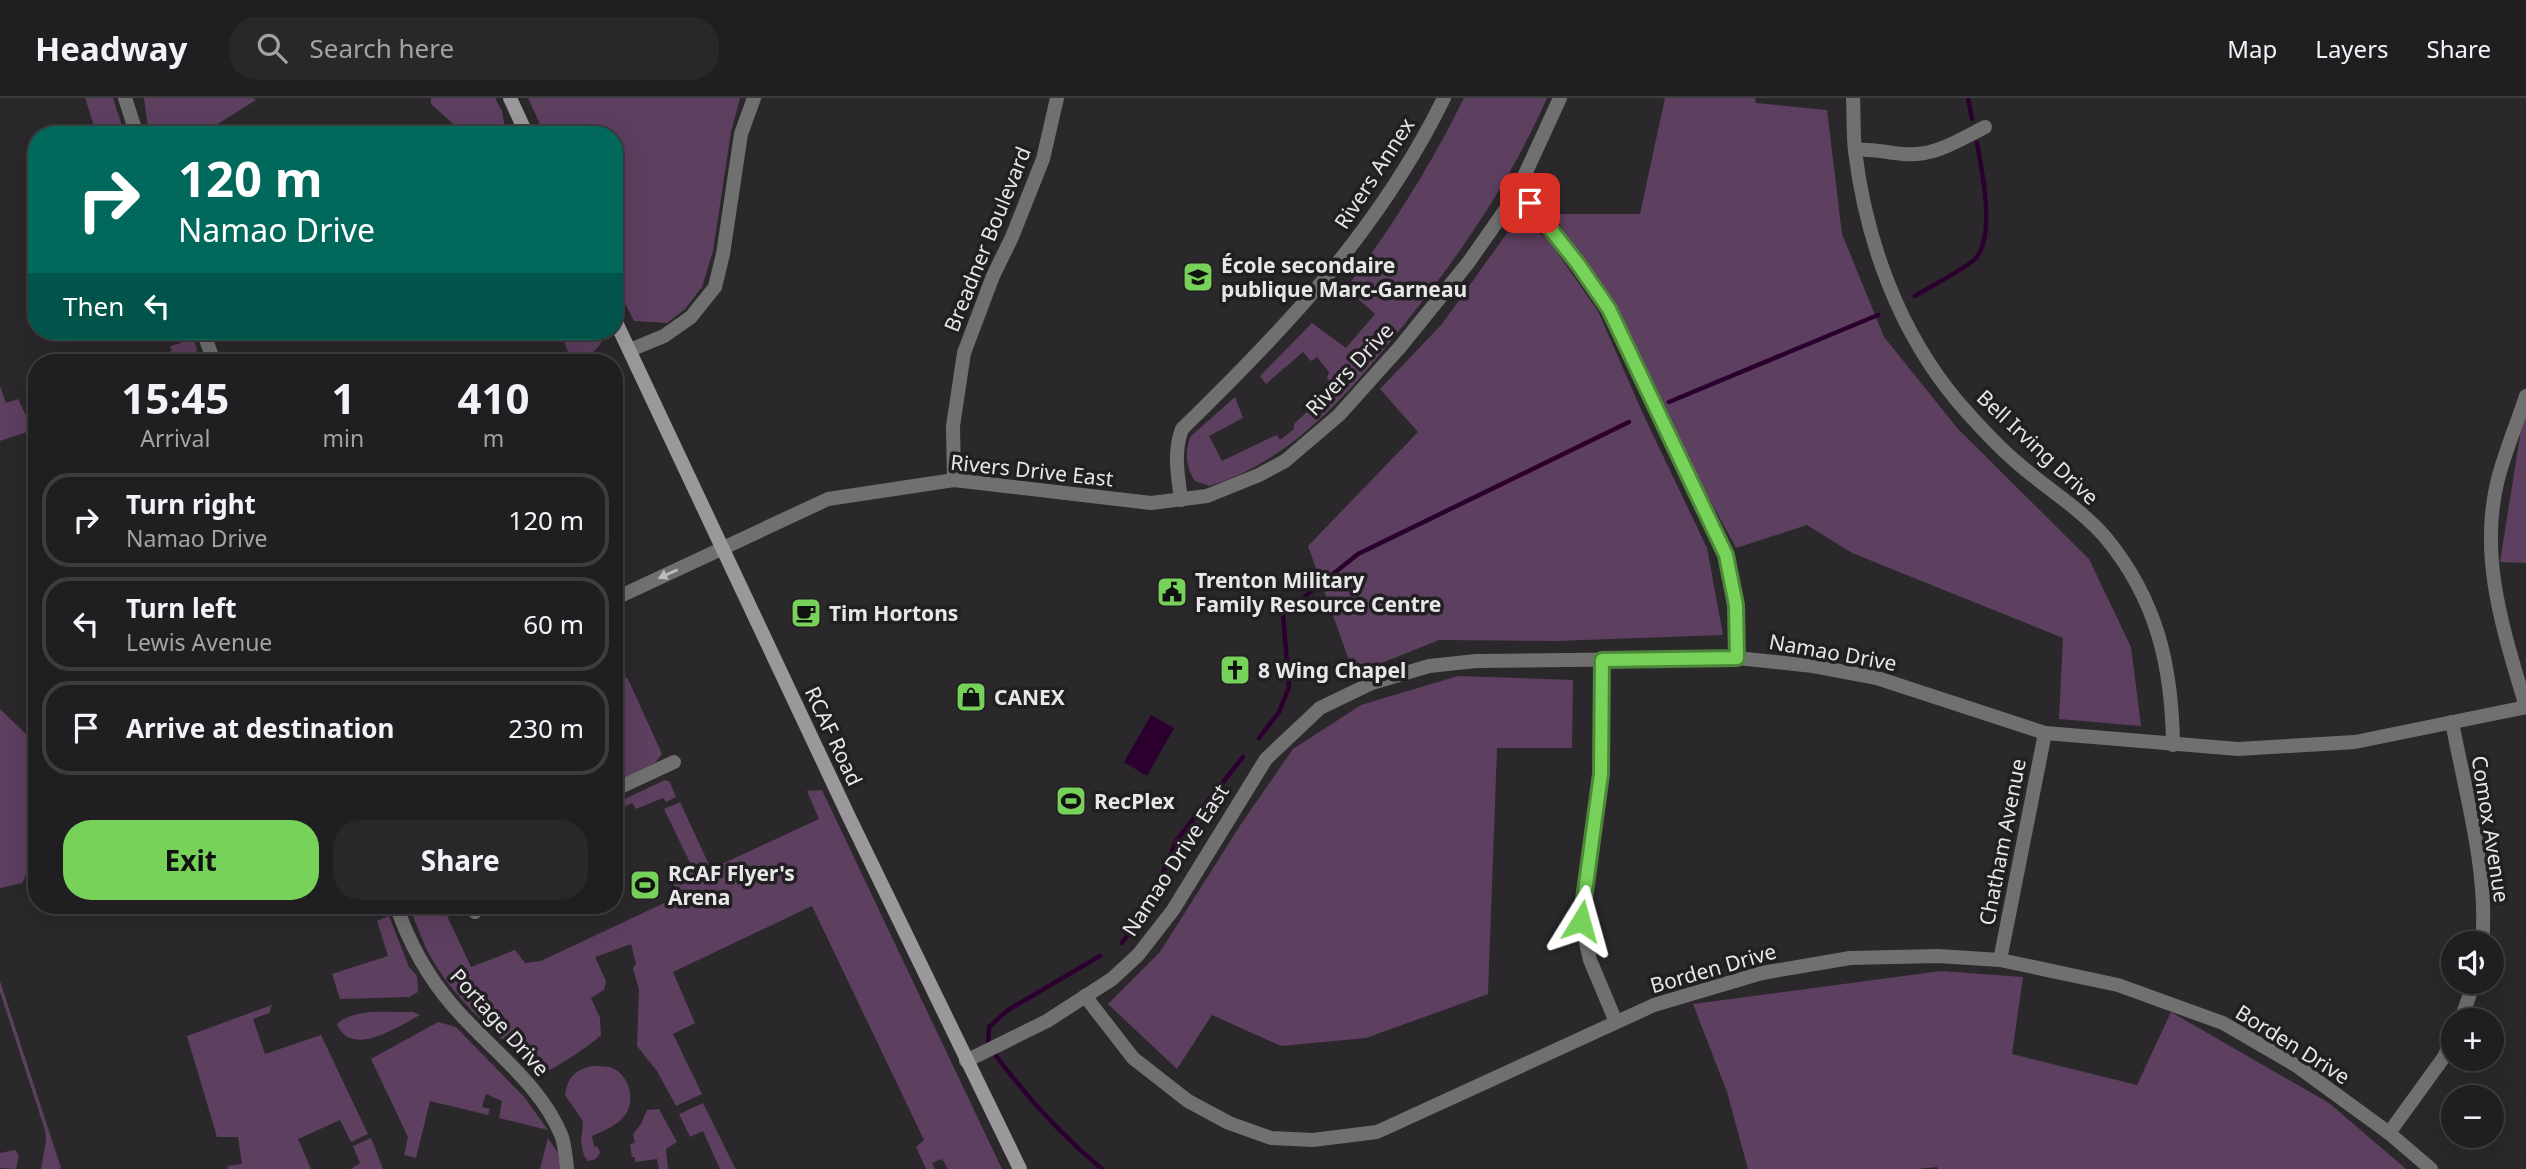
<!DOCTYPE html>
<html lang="en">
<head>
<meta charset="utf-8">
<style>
  :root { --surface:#201e20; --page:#282729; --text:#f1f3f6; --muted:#a2a2a5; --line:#3d3c3e; --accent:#77d259 }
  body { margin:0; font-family:"Noto Sans",sans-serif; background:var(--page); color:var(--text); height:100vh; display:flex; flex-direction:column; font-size:26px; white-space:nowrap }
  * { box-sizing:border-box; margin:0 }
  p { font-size:23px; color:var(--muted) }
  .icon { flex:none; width:38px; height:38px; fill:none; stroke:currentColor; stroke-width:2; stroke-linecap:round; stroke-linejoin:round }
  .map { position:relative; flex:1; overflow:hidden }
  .details { position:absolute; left:28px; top:256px; width:595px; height:560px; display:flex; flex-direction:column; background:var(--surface); border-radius:28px; box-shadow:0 7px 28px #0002,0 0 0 2px var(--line) }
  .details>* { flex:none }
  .banner { position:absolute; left:28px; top:28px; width:595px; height:214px; border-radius:28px; box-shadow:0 7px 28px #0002,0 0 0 2px var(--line); background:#00695c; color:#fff; overflow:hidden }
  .fabs { position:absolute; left:2441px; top:833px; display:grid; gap:14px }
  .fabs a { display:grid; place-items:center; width:63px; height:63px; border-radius:50%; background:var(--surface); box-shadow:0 7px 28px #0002,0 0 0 2px var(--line); font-size:35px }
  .pin { position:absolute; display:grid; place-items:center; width:60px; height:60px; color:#fff; margin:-30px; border-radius:14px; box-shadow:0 4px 10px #0006 }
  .me { position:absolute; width:77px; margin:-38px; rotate:8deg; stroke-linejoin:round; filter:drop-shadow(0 0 5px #0008) }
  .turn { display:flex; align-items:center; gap:24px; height:147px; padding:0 35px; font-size:32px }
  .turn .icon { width:91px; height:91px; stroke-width:2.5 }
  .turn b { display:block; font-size:49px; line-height:60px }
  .then { display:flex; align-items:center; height:66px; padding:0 35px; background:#0003; gap:14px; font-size:26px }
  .eta { display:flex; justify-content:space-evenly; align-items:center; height:119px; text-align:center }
  .eta b { font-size:42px; font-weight:700; line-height:49px }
  .action { display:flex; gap:14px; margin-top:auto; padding:14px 35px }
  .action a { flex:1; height:80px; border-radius:28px; background:var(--accent); color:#111; font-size:28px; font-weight:700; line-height:80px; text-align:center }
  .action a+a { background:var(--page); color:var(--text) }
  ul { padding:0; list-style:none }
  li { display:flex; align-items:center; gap:21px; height:94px; margin:0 14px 10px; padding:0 21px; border:4px solid var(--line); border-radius:28px }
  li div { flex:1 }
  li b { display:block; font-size:26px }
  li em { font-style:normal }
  header { display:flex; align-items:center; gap:42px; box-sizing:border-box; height:98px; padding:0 35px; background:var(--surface); border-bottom:2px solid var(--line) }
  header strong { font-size:33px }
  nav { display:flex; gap:38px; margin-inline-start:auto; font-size:24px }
  .search { width:490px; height:63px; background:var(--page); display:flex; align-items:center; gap:18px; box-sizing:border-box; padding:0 24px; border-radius:28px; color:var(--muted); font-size:26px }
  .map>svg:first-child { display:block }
</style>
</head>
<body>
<header>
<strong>Headway</strong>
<div class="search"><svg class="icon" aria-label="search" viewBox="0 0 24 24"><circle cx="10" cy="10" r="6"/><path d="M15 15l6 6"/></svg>Search here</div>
<nav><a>Map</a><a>Layers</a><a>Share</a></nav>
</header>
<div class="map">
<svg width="2526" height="1071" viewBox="0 0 2526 1071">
  <rect width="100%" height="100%" fill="#2b282b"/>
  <g fill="#5d3f5f">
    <polygon points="85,0 113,0 125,37 97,37"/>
    <polygon points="144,0 253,0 256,2 200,37 149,37"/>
    <polygon points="431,0 495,0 502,13 506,37 461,37 457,29 431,6"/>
    <polygon points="528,0 740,0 731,34 713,153 702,189 685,211 667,225 634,223 614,184 614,37 545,37"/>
    <path d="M1464,0h83c-37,83 -84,153 -141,224 -53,67 -113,139 -197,164l-14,-5c-9,-13 -11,-31 -4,-45l44,-39 8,21 -34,18 13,25 50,-24 5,-2 3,5 14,-11v-5l39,-37 -6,-9 2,-6 -12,-15 -6,4 -8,-9 -37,32 -6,-8 52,-53 34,25 29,-34 -29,-26c45,-59 85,-123 118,-190z"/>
    <polygon points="1665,0 1755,0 1756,5 1827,12 1842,136 1884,239 1958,331 2089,461 2131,549 2141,628 2059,621 2063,540 1852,455 1807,427 1736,450 1554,116 1640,116"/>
    <polygon points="1531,130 1547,140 1598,213 1643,316 1707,450 1723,537 1556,543 1439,542 1354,576 1308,448 1418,334 1380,291 1442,226 1507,135"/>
    <polygon points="177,233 191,233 197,251 195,264 167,264 165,255 172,253 170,248 181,245"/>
    <path d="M560,233h44c2,12 -12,21 -20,31h-12z"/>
    <polygon points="0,288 6,305 18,301 29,324 27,334 0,343"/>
    <polygon points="2526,319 2526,465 2500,464 2521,332"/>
    <polygon points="614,572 628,581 662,656 655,665 614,685"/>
    <polygon points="1458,578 1573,582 1572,650 1497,650 1488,896 1366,940 1281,948 1212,917 1177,971 1108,906 1160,854 1241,726 1293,651 1361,607"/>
    <polygon points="0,611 27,637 37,667 37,753 22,785 0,790"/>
    <polygon points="665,682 670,684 676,699 666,704 663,700 636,711 632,705 614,714 614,706"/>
    <path d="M822,692l180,379h-54l-6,-10 -10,4 3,6h-9l-10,-22 8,-7 -112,-234 -139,66 22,51 -22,11 29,60 -26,12 -19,-35 -20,-25 2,-56 -6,-22 3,-4 -5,-20 -36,13 11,24 -2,9 -13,8 9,20 1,17c-7,8 -48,35 -58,38 -44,-36 -91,-73 -117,-125 -6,-13 -11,-27 -16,-40l3,-3h31l-1,2 28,60 44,-17 10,13 16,-2 138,-65 -9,-21 21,-10 -27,-56 16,-7 31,67 108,-50 -12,-28z"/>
    <polygon points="389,818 409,869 417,878 418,894 409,899 340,901 332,876 388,858 377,823"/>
    <polygon points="1941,873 2023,879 2012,956 2137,987 2171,914 2329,1005 2406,1071 1938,1071 1937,1069 1917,1071 1748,1071 1727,994 1693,906"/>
    <polygon points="0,883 61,1070 59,1071 41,1071 46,1043 45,1032 0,894"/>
    <polygon points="272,907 269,915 253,921 265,956 321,937 368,1036 351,1044 340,1022 298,1041 311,1071 228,1071 227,1068 242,1066 238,1039 217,1039 187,938"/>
    <path d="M413,914l7,3c-21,11 -69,44 -83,9 19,-17 52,-11 76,-12z"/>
    <polygon points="438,924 456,929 525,1000 548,1032 499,1020 502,1003 486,996 482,1009 490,1011 488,1017 430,1003 416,1060 404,1057 408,1039 371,961"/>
    <path d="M591,968c6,0 13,0 18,1 19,5 27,31 17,47 -8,11 -22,17 -34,22l2,10 4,1 2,6 -4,6 -8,2 -4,-5 -3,-14 2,-21 -18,-26c3,-18 9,-24 26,-29z"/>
    <polygon points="703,1005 735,1070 736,1071 720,1071 703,1033 690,1039 679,1016"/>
    <polygon points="659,1011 677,1044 666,1051 668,1071 659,1071 657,1061 635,1064 635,1059 632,1059 630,1046 635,1045 633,1036 641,1026 647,1012"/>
    <polygon points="371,1040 383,1071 351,1071 360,1065 353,1048"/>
    <polygon points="548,1040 558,1055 560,1071 540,1071"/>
    <polygon points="15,1052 19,1058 16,1071 0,1070 0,1055"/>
  </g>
  <polygon fill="#2b002f" points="1151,617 1174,630 1147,678 1124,664"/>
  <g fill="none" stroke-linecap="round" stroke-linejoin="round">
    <g stroke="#2b002f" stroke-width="4.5">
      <polyline points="1968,0 1972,21"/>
      <path d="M1915,198c14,-9 50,-27 60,-37 21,-22 7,-88 2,-116"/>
      <polyline points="1669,304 1878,217"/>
      <polyline points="1259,640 1279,614 1289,589 1283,516 1358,456 1629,324"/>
      <polyline points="1122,845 1151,804 1176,743 1243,659"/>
      <polyline points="988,947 989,929 1008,912 1100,858"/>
      <path d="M993,954c32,43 68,83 109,117"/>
    </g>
    <g stroke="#717071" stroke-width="14">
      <polyline points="125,0 137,37"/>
      <path d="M1853,0c1,17 0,36 2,53 11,90 44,181 103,251 20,23 40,45 63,64 28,24 61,44 85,72 51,62 66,128 67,207"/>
      <path d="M1855,52c19,-2 30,3 48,4 31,3 56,-14 82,-27"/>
      <polyline points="1515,98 1530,105 1545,123 1609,211 1726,457 1736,507 1737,560"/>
      <polyline points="203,233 214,264"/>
      <polyline points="630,252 664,238 691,219 715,189 723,156 741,36 754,0"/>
      <polyline points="954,382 953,328 964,255 993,178 1012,139 1043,61 1057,0"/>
      <path d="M1181,402c-3,-25 -8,-47 1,-71 103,-100 198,-200 262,-331"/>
      <polyline points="614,501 828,401 954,382 1151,405 1207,398 1259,377 1285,363 1339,317 1400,249 1468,165 1515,98 1560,0"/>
      <polyline points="1602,562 1601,676 1581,823 1590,862 1616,924"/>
      <path d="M2526,609c-22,-75 -48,-150 -28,-228 7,-28 19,-55 28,-83"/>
      <path d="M2452,624c13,69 37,152 30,221"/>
      <polyline points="614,692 674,664"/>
      <path d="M396,807c13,38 31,71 57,101 37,43 88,78 109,131 3,10 4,22 5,32"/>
      <polyline points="472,807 475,814"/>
      <polyline points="2000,862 2045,635"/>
      <polyline points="1085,898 1133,960 1188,1003 1229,1025 1271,1040 1313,1042 1377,1034 1654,907 1762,875 1850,860 1938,858 2000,862 2118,887 2223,925 2297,968 2389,1035 2431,1071"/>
      <polyline points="2461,922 2474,884"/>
      <polyline points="966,963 1047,923 1112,881 1138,857 1173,812 1266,661 1320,610 1372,585 1429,568 1476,563 1737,560 1813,568 1877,580 2045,635 2238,651 2355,644 2526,609"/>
      <polyline points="2389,1035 2444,959 2454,938"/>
    </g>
    <g stroke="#9a989a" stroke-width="14">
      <polyline points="510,0 527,37"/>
      <polyline points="614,220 849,719 1020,1071"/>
    </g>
  </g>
  <defs><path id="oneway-solid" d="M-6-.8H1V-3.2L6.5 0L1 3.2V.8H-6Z" transform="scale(1.75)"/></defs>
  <use fill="#bebdbe" href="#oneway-solid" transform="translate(668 476) rotate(156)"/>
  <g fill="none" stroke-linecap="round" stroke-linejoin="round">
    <g stroke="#4d883a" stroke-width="18">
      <polyline id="route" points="1530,105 1578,166 1609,211 1726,457 1736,507 1737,560 1602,562 1601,676 1581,823"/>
    </g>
    <use href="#route" stroke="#77d259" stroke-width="12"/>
  </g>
  <defs>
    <g id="school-square" transform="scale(1.575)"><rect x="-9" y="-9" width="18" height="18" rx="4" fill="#77d259" stroke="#211f22"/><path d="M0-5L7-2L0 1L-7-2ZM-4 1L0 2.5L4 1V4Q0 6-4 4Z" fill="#111"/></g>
    <g id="civic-square" transform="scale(1.575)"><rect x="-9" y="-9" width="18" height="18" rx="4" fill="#77d259" stroke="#211f22"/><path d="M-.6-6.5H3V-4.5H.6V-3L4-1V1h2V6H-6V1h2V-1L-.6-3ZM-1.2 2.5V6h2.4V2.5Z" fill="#111"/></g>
    <g id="cafe-square" transform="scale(1.575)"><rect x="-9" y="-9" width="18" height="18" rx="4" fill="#77d259" stroke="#211f22"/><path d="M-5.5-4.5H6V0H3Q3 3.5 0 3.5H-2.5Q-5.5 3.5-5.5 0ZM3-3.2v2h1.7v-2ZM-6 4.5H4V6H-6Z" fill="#111"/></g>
    <g id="church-square" transform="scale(1.575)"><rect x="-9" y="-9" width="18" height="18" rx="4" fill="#77d259" stroke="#211f22"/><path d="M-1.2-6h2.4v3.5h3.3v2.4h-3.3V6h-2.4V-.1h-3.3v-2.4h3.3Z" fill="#111"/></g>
    <g id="shop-square" transform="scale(1.575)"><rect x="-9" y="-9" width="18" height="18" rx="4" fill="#77d259" stroke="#211f22"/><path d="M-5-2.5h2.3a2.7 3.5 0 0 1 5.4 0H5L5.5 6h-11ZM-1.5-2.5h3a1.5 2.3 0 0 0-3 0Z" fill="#111"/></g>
    <g id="stadium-square" transform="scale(1.575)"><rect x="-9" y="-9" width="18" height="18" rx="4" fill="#77d259" stroke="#211f22"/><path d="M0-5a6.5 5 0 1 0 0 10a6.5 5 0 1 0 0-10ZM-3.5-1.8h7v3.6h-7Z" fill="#111"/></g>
  </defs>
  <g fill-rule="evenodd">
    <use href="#school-square" x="1198" y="179"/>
    <use href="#civic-square" x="1172" y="494"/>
    <use href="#cafe-square" x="806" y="515"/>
    <use href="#church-square" x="1235" y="572"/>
    <use href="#shop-square" x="971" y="599"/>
    <use href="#stadium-square" x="1071" y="703"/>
    <use href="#stadium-square" x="645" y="787"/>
  </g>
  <g text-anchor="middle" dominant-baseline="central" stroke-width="7" stroke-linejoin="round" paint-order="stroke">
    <g font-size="21" fill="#e8e6e8" stroke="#211f22">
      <text transform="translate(1374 75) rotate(-57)">Rivers Annex</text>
      <text transform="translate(987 141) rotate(-68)">Breadner Boulevard</text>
      <text transform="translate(1349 271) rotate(-47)">Rivers Drive</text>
      <text transform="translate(2038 349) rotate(43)">Bell Irving Drive</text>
      <text transform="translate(1032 372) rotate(6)">Rivers Drive East</text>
      <text transform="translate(1833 554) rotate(10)">Namao Drive</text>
      <text transform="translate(834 638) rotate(65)">RCAF Road</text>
      <text transform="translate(2491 731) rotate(81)">Comox Avenue</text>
      <text transform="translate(2002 744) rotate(-79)">Chatham Avenue</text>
      <text transform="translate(1175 762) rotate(-57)">Namao Drive East</text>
      <text transform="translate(1713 870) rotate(-16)">Borden Drive</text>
      <text transform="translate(500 924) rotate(48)">Portage Drive</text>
      <text transform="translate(2293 946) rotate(32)">Borden Drive</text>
    </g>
    <g font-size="21" font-weight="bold" fill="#e8e6e8" stroke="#211f22" text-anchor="start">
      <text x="1221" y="167">École secondaire<tspan x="1221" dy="24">publique Marc-Garneau</tspan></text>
      <text x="1195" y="482">Trenton Military<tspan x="1195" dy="24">Family Resource Centre</tspan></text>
      <text x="829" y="515">Tim Hortons</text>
      <text x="1258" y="572">8 Wing Chapel</text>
      <text x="994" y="599">CANEX</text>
      <text x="1094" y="703">RecPlex</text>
      <text x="668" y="775">RCAF Flyer's<tspan x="668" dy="24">Arena</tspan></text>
    </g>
  </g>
</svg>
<div class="fabs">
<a><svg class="icon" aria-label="sound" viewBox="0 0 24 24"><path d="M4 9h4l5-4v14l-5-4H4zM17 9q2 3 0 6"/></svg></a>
<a>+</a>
<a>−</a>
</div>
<div class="pin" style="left:1530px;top:105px;background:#d93025"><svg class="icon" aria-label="arrive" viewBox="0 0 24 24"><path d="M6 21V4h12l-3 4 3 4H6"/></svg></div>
<svg class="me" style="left:1581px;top:823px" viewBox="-20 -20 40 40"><path d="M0-17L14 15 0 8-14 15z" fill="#77d259" stroke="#fff" stroke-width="4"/></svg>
<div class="banner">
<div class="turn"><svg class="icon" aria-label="right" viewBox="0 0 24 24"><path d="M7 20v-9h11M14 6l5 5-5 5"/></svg><div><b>120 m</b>Namao Drive</div></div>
<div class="then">Then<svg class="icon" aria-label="left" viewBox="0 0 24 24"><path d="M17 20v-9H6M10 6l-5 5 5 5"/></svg></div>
</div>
<section class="details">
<div class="eta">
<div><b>15:45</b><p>Arrival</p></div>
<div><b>1</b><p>min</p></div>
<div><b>410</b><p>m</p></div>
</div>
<ul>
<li><svg class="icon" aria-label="right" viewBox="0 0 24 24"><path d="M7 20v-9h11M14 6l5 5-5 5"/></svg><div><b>Turn right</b><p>Namao Drive</p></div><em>120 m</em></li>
<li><svg class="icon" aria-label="left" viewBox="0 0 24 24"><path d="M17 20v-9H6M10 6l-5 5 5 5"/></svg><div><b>Turn left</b><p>Lewis Avenue</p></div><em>60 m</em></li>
<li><svg class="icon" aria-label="arrive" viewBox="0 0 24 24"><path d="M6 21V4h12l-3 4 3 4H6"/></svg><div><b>Arrive at destination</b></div><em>230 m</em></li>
</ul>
<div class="action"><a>Exit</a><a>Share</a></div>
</section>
</div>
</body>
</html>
